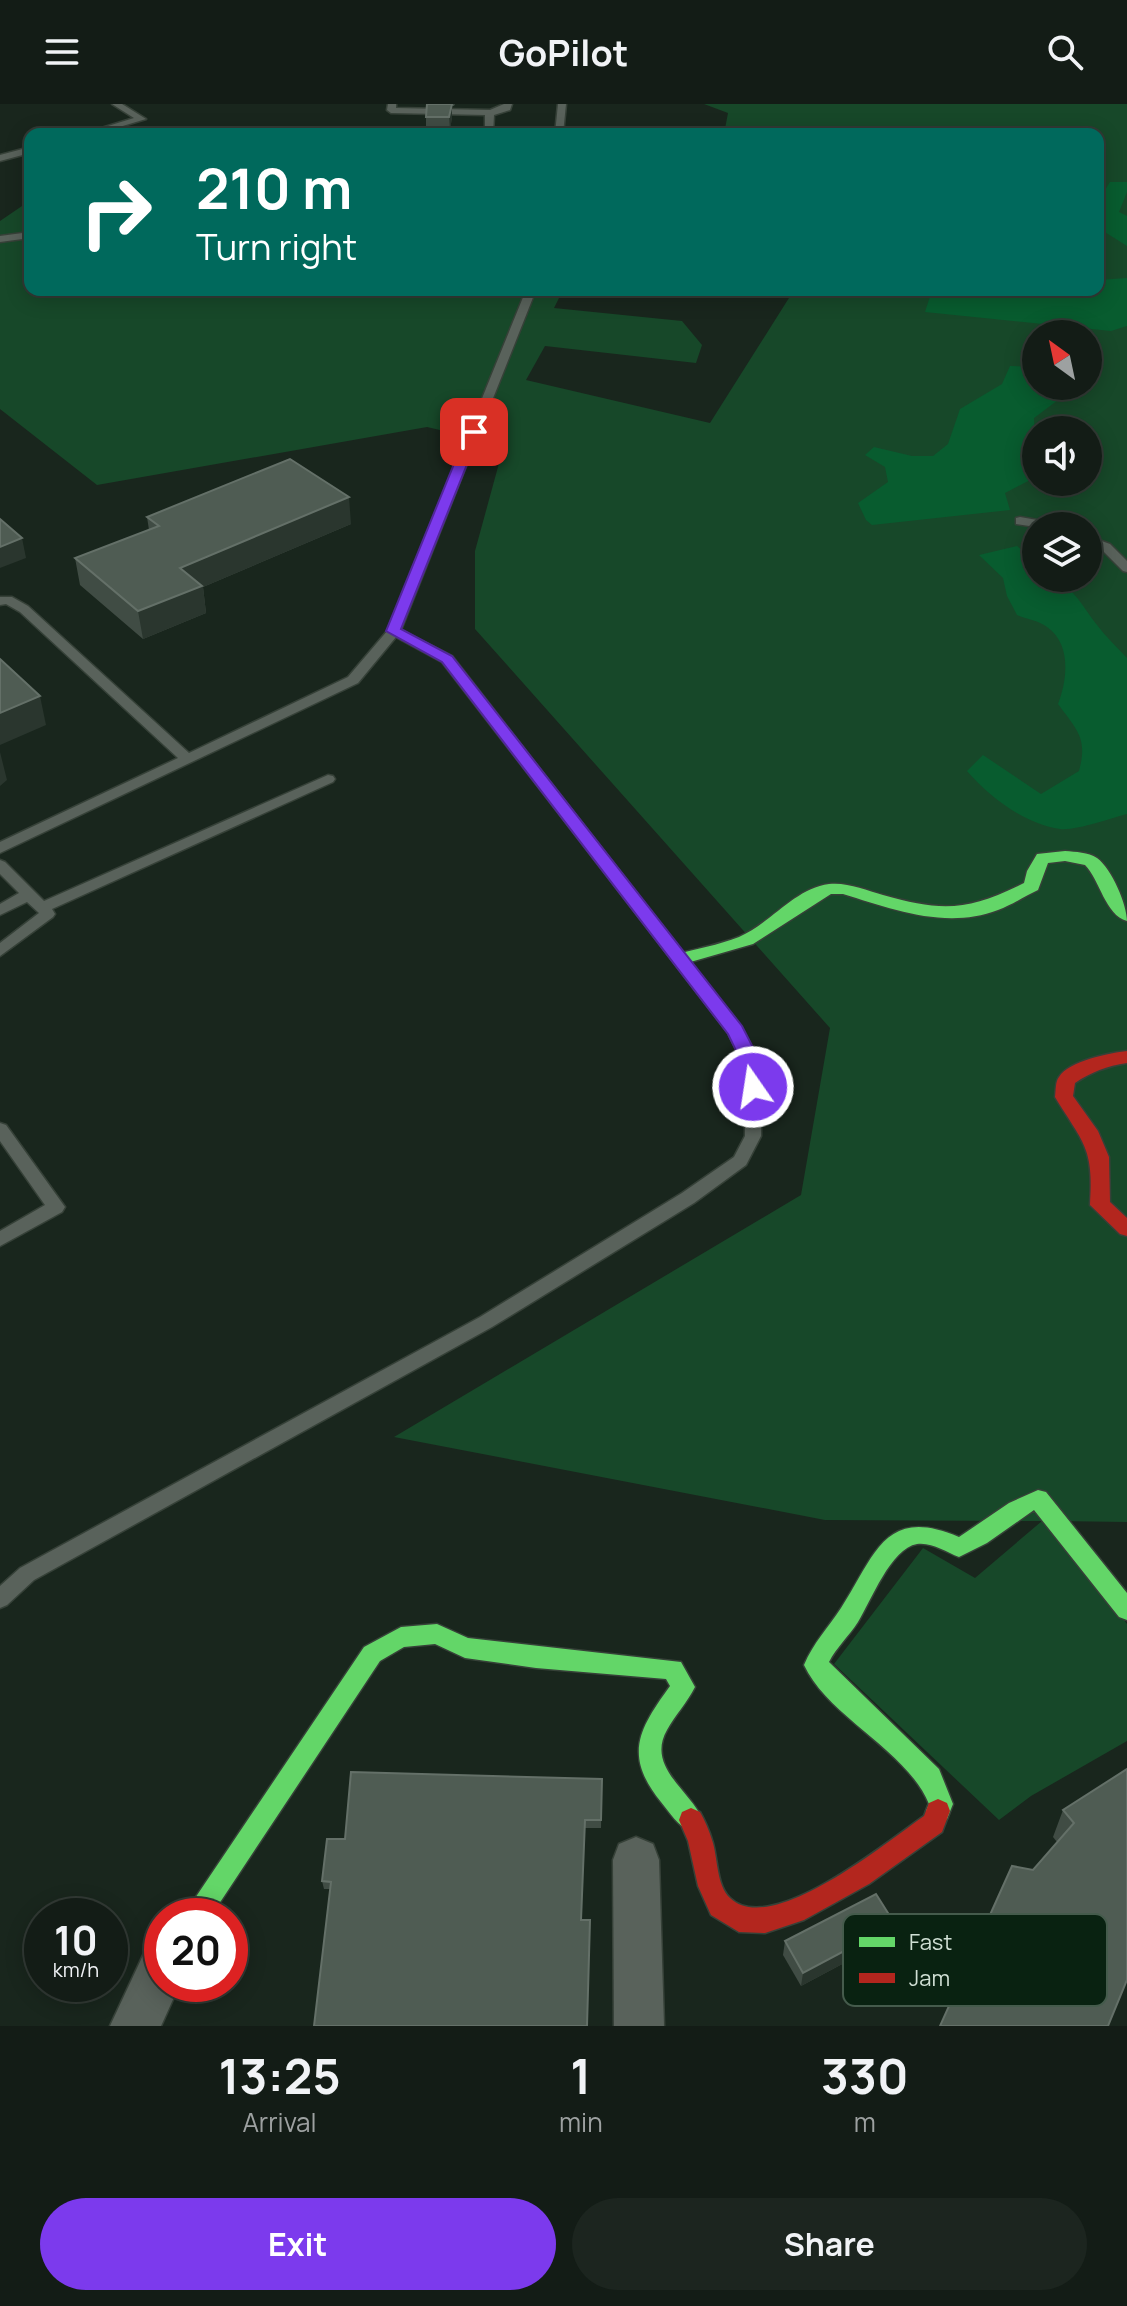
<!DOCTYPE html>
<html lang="en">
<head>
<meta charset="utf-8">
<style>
  :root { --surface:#131c16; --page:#1c251f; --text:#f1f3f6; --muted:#9da1a1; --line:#323a35; --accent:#7c3aed }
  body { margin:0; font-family:Manrope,sans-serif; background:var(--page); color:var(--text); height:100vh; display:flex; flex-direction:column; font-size:30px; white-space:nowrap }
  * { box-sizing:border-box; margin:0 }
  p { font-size:26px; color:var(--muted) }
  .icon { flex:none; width:44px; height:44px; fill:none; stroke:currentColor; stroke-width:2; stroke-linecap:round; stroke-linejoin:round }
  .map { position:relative; height:1922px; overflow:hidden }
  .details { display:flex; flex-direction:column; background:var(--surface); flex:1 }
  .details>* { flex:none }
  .guide { position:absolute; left:24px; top:24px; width:1080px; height:168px; border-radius:16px; box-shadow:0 4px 20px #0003,0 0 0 2px var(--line); background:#00695c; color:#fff; overflow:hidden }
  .needle { width:52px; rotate:327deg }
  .fabs { position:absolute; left:1022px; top:216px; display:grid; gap:16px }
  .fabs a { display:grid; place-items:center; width:80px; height:80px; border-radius:50%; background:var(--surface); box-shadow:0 4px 20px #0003,0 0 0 2px var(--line); font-size:40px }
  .speed { position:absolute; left:24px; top:1794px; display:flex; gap:16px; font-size:40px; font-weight:700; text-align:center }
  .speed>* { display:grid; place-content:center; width:104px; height:104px; border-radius:50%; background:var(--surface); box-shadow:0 4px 20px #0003,0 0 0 2px var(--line); line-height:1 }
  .speed small { font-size:20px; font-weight:400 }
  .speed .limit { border:12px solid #d22; background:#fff; color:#111 }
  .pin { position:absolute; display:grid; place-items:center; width:68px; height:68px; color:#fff; margin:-34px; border-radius:16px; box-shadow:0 4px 12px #0006 }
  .me { position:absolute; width:88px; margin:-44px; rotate:347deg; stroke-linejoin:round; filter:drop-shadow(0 0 6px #0008) }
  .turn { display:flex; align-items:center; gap:28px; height:168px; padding:0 40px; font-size:36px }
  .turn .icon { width:104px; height:104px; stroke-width:2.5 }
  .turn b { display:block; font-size:56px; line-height:68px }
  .eta { display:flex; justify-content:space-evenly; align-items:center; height:136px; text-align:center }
  .eta b { font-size:48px; font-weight:700; line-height:56px }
  .primary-button { display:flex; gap:16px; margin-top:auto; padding:16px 40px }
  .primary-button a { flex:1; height:92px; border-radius:48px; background:var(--accent); color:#fff; font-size:32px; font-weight:700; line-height:92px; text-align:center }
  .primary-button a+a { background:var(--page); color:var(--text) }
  header { display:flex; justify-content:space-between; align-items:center; height:104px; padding:0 40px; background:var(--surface); font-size:36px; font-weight:700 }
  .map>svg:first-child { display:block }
</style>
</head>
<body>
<header><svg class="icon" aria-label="menu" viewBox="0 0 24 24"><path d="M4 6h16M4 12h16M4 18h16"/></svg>GoPilot<svg class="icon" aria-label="search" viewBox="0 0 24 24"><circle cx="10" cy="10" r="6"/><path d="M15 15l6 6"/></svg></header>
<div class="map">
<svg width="1127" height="1922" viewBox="0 0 1127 1922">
  <rect width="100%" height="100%" fill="#19261d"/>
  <path fill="#174829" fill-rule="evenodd" d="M704,0h423v1418l-72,-1 72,103v117l-96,55 -32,24 -165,-156 89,-116 52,30 67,-57 -217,-1 -431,-83 407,-242 29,-167 -355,-399v-78l29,-106 -77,-18 -330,58 -97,-76v-188l22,-15h8v84h533l-9,18 128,13 20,24 -6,18 -151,-17 -19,34 184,43 84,-133h304v-156h-374l4,-21zM1036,230h52v52h-52zM1036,326h52v52h-52zM1036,422h52v52h-52z"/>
  <g fill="#085c2f">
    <polygon points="1110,78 1127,78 1127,88 1119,108 1127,112 1127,142 1100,125 1098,97"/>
    <polygon points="1127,174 1127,222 1111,227 925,208 932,186 1098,186 1098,176"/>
    <polygon points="1010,262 1036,263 1036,282 1059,282 1058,296 1034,314 1036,373 1005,389 1010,406 872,421 866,416 858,399 888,378 885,363 865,351 874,343 912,352 933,352 948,340 960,305 1002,280"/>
    <path d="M1017,442l19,17v15c35,0 42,23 61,47 9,12 20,22 30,33v156c-16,4 -51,17 -67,15 -35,-5 -71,-32 -93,-58l16,-16 58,39 38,-23c9,-33 -2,-41 -21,-67 9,-23 14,-60 -11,-77 -7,-6 -21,-8 -30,-12l-10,-19 -4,-18 -24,-23z"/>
  </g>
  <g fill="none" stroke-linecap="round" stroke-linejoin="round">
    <g stroke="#364138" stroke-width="3">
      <g id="lane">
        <polygon points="112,0 122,0 146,15 96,30 82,30 134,14"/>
        <polygon points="388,0 396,0 396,4 490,6 504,0 512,0 510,6 494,11 493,30 485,30 485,11 391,9 387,6"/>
        <polygon points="558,0 566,0 563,30 555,30"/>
        <polygon points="30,43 30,49 0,57 0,51"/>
        <polygon points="30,128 30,134 0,138 0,132"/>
        <polygon points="526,186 536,186 401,526 452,552 741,923 761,963 761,1032 746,1061 694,1099 492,1223 34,1476 7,1501 0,1504 0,1482 20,1464 480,1213 682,1089 734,1053 745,1032 745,963 728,929 442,558 396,533 358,579 0,749 0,738 178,654 20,508 6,500 0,501 0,493 12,493 28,502 189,649 348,573 388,526"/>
        <polygon points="1020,413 1049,418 1055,422 1036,423 1016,420 1016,414"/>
        <polygon points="1088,432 1110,440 1127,457 1127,468 1123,467 1102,446 1088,440"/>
        <polygon points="328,671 333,672 335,675 333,678 52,805 55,810 53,813 0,852 0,839 39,809 27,798 0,811 0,800 19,789 0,770 0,756 5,758 44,797"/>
        <polygon points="0,1019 6,1021 65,1103 62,1108 0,1142 0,1127 45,1101 0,1037"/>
      </g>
    </g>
    <g stroke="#364138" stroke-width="3">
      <g id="street">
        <polygon points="636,1733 653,1740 659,1756 664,1922 614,1922 613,1756 619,1740"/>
        <polygon points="162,1840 162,1880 180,1880 161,1922 110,1922 145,1847"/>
      </g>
    </g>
    <g stroke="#364138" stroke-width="3">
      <g id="fast">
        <path d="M1065,747c11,1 23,1 32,7 15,11 30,47 30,63 -22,-6 -27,-41 -42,-56l-20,-4 -17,2 -10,27c-13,6 -26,15 -40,20 -52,20 -106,-1 -155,-16h-12l-78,50 -73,21 -9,-6 3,-4c21,-6 45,-10 65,-18 31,-13 56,-49 90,-53 18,-2 37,6 54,11 59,17 86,16 141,-12l3,-12 10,-17z"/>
        <path d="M1038,1386l8,2 81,101v27l-8,-3 -85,-107 -47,33 -28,14c-13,-5 -27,-15 -42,-13 -26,4 -46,57 -59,78 -9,14 -22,26 -29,40l110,107 14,35 -6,15 -9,4 -9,-4 -3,-8 3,-7c-22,-54 -101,-87 -125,-139 9,-22 24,-37 37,-57 34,-52 43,-103 118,-71l50,-34z"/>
        <path d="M437,1520l31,14 213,24 14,25c-8,16 -20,28 -28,43 -21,37 23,60 36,90l-3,8 -9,4c-13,-6 -21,-19 -30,-30 -38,-47 -22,-73 9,-116l-4,-7 -130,-11 -71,-10 -30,-14 -31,3 -24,14 -169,255h-28l181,-269 37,-20z"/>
      </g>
    </g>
    <g stroke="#364138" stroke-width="3">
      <g id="jam">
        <path d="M1127,947v12c-20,3 -36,9 -52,20l-2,13 25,35 11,26 1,45 17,16v18l-7,-2 -30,-29c4,-58 -7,-62 -35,-108 1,-6 0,-15 4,-20 10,-16 50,-24 68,-26z"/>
        <path d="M938,1695l9,4 3,8 -8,21 -73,52 -65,36 -39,13 -26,-1 -28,-17 -13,-29 -10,-45 -9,-21 3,-8 9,-4 9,4c5,9 9,18 12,28 6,17 4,45 18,58 41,40 158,-57 194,-82l5,-13z"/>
      </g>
    </g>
    <use href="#lane" fill="#59625b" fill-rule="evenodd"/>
    <use href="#street" fill="#59625b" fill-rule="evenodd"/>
    <use href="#fast" fill="#63d668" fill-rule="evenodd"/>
    <use href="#jam" fill="#b3261e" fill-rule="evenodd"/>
  </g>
  <g fill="#404c44">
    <polygon points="427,0 455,0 454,2 452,2 452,13 450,26 426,26 426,13"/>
    <polygon points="630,186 664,186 639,193"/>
    <polygon points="147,413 351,420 203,483 206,509 143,535 80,481 75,454 149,426"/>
    <polygon points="1127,1665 1033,1766 1057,1738 1053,1733 1063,1706"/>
    <polygon points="602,1675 601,1724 584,1724 330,1785 324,1785 322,1777 345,1735"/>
    <polygon points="891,1834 801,1882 783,1851 785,1837"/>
  </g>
  <g fill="#2a362e">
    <polygon points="452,0 452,13 450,26 449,13"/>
    <polygon points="639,186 664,186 639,193"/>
    <polygon points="349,393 351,420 203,483 206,509 143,535 138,507 180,464"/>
    <polygon points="22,434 26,454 0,464 0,443"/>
    <polygon points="40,592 46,621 0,641 0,609"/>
    <polygon points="0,648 7,676 0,682"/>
    <polygon points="895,1820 891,1834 801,1882 803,1869"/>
  </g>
  <g fill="#4f5c53" stroke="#647068" stroke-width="2">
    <polygon points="427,0 452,0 449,13 426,13"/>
    <polygon points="290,355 349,393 180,464 202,482 138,507 75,454 159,422 147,413"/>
    <polygon points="0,415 22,434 0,443"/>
    <polygon points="0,555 40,592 0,609"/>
    <polygon points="1127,1665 1127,1876 1108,1922 940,1922 1012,1762 1033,1766 1074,1719 1063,1706"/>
    <polygon points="351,1668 602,1675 601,1716 585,1716 581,1816 590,1816 587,1922 314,1922 331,1778 322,1777 327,1735 345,1735"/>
    <polygon points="876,1790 895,1820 803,1869 785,1837"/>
  </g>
  <polygon fill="#7c3aed" stroke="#51269a" stroke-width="2" points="474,324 480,328 401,525 452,552 742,922 763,963 760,988 747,988 744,963 728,930 442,558 386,527 467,328"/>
  <rect x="843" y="1810" width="264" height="92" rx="12" fill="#092211" stroke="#455b4c" stroke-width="2"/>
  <rect x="859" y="1833" width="36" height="10" fill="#63d668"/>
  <rect x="859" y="1869" width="36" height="10" fill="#b3261e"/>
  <g font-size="22" fill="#d0dfd4">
    <text x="909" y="1846">Fast</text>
    <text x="909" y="1882">Jam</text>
  </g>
</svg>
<div class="fabs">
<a><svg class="needle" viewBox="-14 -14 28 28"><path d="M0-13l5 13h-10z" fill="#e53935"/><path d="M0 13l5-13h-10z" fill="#9da1a1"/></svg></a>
<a><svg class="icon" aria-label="sound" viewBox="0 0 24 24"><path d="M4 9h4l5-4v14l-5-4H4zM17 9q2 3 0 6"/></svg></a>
<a><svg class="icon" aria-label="layers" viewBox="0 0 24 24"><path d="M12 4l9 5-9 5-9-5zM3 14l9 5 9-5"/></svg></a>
</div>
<div class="speed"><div>10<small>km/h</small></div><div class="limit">20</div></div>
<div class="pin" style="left:474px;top:328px;background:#d93025"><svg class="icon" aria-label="arrive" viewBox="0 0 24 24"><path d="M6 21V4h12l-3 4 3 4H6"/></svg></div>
<svg class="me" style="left:753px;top:983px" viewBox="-20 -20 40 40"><circle r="17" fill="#7c3aed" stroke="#fff" stroke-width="3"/><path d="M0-11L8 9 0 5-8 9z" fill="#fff"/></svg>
<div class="guide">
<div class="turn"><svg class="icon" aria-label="right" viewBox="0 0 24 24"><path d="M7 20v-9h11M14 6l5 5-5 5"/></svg><div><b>210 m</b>Turn right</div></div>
</div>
</div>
<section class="details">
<div class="eta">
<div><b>13:25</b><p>Arrival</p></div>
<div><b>1</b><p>min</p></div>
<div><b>330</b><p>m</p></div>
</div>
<div class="primary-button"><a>Exit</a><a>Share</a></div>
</section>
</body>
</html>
